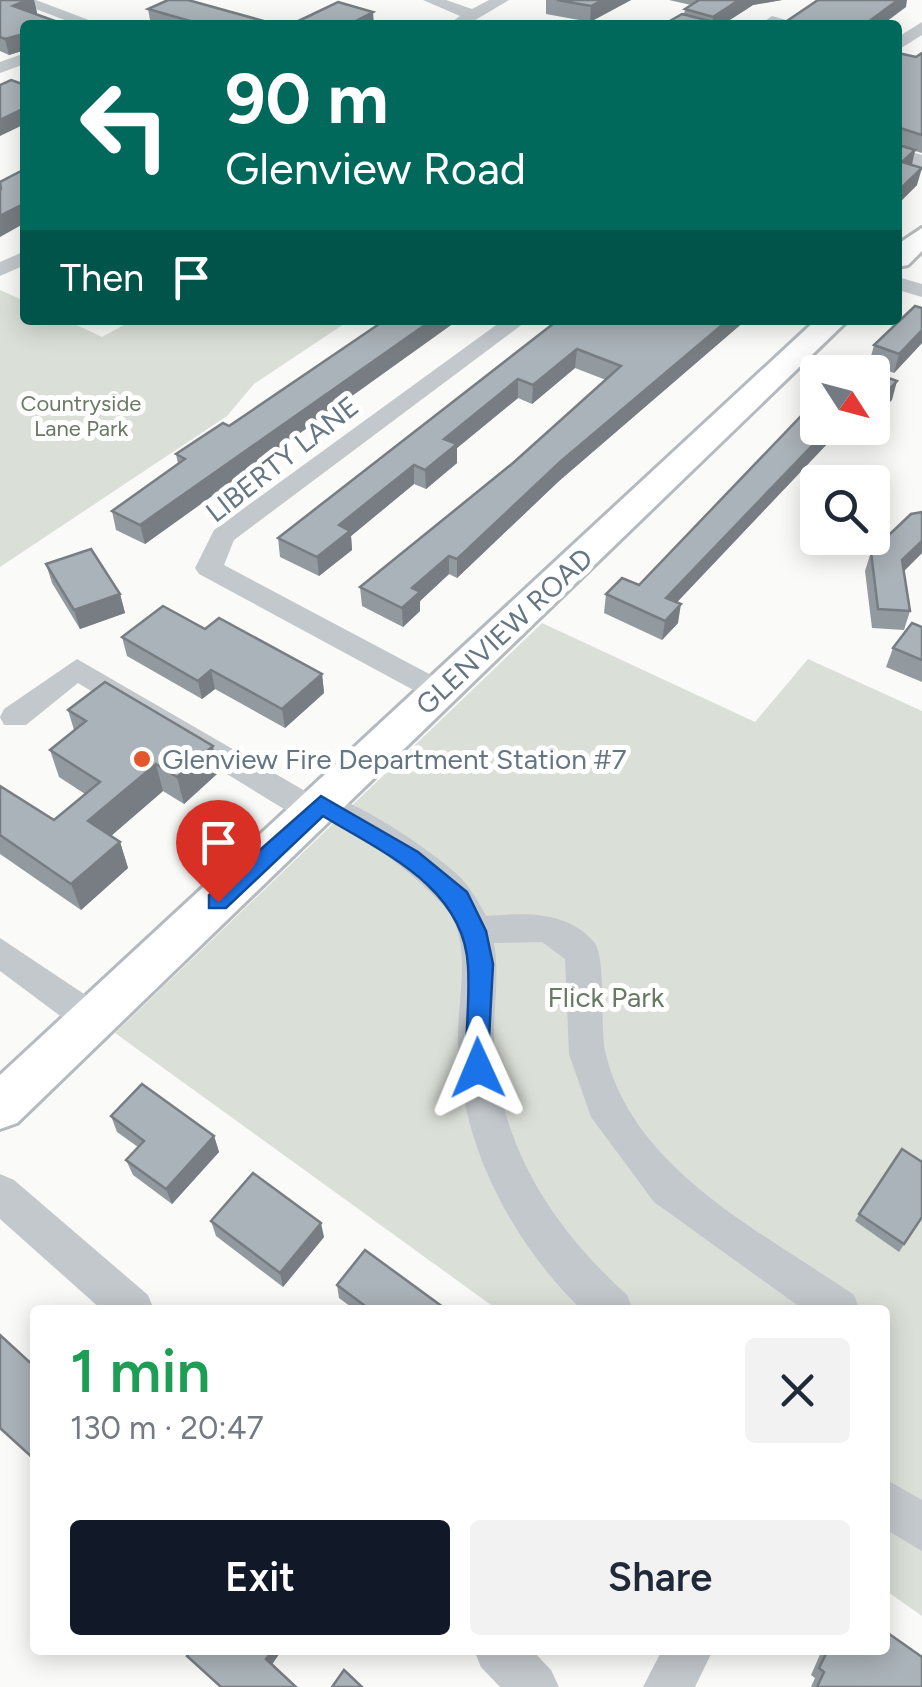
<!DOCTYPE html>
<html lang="en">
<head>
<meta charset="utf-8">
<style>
  :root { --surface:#fff; --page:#f2f2f3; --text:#1f2937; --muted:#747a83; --accent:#111827 }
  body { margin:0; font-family:Figtree,sans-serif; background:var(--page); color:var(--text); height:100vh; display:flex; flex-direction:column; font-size:38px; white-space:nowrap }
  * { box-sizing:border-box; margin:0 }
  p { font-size:32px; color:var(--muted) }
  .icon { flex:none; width:55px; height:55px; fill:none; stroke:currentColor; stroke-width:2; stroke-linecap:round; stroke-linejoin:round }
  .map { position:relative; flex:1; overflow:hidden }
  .drawer { position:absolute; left:30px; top:1305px; width:860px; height:350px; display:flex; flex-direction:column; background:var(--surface); border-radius:10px; box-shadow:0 5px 25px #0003 }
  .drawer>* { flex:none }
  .hud { position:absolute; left:20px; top:20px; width:882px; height:305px; border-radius:10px; box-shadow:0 5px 25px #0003; background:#00695c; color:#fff; overflow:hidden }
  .needle { width:65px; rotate:126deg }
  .fabs { position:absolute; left:800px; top:355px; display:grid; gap:20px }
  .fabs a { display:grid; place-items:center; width:90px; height:90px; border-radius:10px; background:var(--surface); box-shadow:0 5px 25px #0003; font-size:50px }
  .pin { position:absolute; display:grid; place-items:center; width:85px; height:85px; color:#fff; margin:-102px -42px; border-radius:50% 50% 50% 0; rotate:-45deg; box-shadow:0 0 10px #0007 }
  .pin .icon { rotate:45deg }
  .me { position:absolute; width:110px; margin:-55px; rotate:359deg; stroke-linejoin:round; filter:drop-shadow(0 0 8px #0008) }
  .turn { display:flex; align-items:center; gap:35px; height:210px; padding:0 40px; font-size:45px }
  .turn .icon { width:130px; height:130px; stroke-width:2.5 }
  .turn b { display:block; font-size:70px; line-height:85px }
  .then { display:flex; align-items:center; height:95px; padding:0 40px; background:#0003; gap:20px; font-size:38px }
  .round { display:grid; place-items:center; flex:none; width:105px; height:105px; border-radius:10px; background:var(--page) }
  .head { display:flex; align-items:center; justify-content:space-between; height:170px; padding:0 40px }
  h1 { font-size:60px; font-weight:600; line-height:75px; color:#1e9e55 }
  .button { display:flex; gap:20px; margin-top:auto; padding:20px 40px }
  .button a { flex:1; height:115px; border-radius:10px; background:var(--accent); color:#fff; font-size:40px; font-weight:600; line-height:115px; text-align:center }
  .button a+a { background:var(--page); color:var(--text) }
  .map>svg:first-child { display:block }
</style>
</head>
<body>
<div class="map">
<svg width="922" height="1687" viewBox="0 0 922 1687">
  <rect width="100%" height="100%" fill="#fafaf8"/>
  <g fill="#dadfd7">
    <polygon points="0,290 25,301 25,320 66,320 102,337 133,320 350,320 254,384 227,416 0,567"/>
    <polygon points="542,623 755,722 808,659 922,711 922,1616 885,1590 885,1310 498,1310 115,1033"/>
  </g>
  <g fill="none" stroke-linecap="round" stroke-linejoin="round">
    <g stroke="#b5babe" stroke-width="6">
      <g id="major">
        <polygon points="922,228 922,251 908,265 898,267 898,244"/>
        <polygon points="816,320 848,320 17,1123 0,1129 0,1075"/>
      </g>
    </g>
    <g fill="#c3c8cc" fill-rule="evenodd">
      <polygon points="12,0 36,0 102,25 78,25"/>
      <polygon points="423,0 446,0 472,9 489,0 509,0 467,25 447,25 460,16"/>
      <polygon points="772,16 793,22 795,25 759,25"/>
      <polygon points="922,22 922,35 898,50 898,37"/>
      <polygon points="25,53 25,64 0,73 0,62"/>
      <polygon points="898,148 922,155 922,167 898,160"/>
      <polygon points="25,251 25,265 0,276 0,262"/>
      <polygon points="898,277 922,284 922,297 898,290"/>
      <polygon points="503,320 528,320 234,540 224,565 450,685 455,692 450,699 430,699 199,574 195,568 214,530"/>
      <path d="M77,659l235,136c28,-9 126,60 148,82 11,12 19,25 26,39 38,-3 80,-6 108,26 13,15 5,88 12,113 29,116 157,177 248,240l6,15h-56l-150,-108 -63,-85 -22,-63 -4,-95 -23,-17 -48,1c6,33 -1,67 0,100 5,103 59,185 133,252l6,15h-51c-71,-68 -123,-169 -124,-269 -1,-39 12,-83 -4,-120 -11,-27 -103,-97 -131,-101 -8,-1 -12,2 -21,0l-224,-137 -52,42h-22l-4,-8 4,-8z"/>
      <polygon points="0,938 105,1008 110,1019 105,1030 92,1034 79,1030 0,971"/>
      <polygon points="0,1174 14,1180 148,1295 154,1310 102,1310 0,1219"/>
      <polygon points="885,1479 922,1500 922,1551 885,1529"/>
      <polygon points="474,1650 532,1650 551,1670 559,1687 500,1687 481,1667"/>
      <polygon points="662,1650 713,1650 695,1687 643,1687"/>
    </g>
    <use href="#major" fill="#fff" fill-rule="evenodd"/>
  </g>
  <g fill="#929a9f">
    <polygon points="0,0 34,0 37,13 25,25 25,50 9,55 0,51"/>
    <polygon points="546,0 631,0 590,22 546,14"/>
    <polygon points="669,0 782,0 753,5 722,25 663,25 684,14 685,9 691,5"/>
    <polygon points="148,9 271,23 272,25 151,25"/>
    <polygon points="898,53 916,57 922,53 922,153 915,151 912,165 917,185 898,204"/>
    <polygon points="922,308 922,343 894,373 869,364 874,345"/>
    <polygon points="385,320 458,320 145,544 116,530 112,511 178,464 176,454 229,426"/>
    <polygon points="558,320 746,320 559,481 457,578 449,574 420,601 420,611 403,627 362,606 360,587 513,463 606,380 575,368 532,404 518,398 457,448 457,463 426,489 414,484 351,536 352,550 319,576 280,557 278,538"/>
    <polygon points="818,428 831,428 827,444 677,602 678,623 662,640 604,613 606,594 639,585"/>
    <polygon points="871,552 922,553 904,571 910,611 904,630 872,628 865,571"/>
    <polygon points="46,564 120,594 125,613 80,629 52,583"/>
    <polygon points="922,627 922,682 886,667 893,648"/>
    <polygon points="205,629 322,674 324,693 285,728 215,689 202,699 127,656 122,637"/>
    <polygon points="68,710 218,773 184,804 163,791 111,836 120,842 128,868 81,910 0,854 0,786 54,820 85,794 59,777 50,750 74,730"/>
    <polygon points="111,1116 214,1136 219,1152 172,1204 133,1175 126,1160 138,1147 117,1132"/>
    <polygon points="859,1214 922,1217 899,1252 855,1221"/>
    <polygon points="211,1221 324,1237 283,1287 216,1236"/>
    <polygon points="337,1285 447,1310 355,1310 339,1298"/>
    <polygon points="822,1650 885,1650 922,1687 811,1687 815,1678 811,1675"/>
  </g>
  <g fill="#777d82">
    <polygon points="27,0 34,0 37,13 16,22 13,6"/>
    <polygon points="603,0 631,0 590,22 591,6"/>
    <polygon points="739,0 782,0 753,5 722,25 712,25 713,17"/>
    <polygon points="898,0 907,0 906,7 882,25 864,25"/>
    <polygon points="373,12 374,25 348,25"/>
    <polygon points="23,34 25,50 9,55 5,39"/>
    <polygon points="25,108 25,124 0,136 0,120"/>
    <polygon points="915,150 911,168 902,162"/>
    <polygon points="922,168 917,185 898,204 898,191"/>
    <polygon points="25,203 25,223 0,237 0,216"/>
    <polygon points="432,320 458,320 145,544 140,525"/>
    <polygon points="728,320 746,320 559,481 457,578 457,559 560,462"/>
    <polygon points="922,330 922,343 894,373 899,354"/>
    <polygon points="577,349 575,368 532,404 533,385"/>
    <polygon points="518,379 518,398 457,448 457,463 426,489 425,470 444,439"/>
    <polygon points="897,381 892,400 872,420 875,405"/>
    <polygon points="829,428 831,428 827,444 663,617 666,598"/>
    <polygon points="414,465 414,484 351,536 352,550 319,576 317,557 339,525"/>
    <polygon points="922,541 922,553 896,579 902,560"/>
    <polygon points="449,556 449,574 420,601 420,611 403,627 402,608 412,588"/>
    <polygon points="120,594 125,613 80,629 74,610"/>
    <polygon points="681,604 678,623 662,640 665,621"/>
    <polygon points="211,670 215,689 202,699 198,681"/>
    <polygon points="322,674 324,693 285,728 282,709"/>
    <polygon points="213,746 218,773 184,804 177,777"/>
    <polygon points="156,764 163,791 97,848 88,821"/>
    <polygon points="120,842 128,868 81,910 71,884"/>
    <polygon points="214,1136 219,1152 172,1204 166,1189"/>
    <polygon points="321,1223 324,1237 283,1287 280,1273"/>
    <polygon points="273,1650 282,1650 271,1666 266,1659"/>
  </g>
  <g fill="#aab3b9" stroke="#777d82" stroke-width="2.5">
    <polygon points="0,0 27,0 13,6 66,25 25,25 25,46 23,34 5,39 0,37"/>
    <polygon points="168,0 188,0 271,23 267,25 204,25 148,9"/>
    <polygon points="557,0 603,0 591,6"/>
    <polygon points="699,0 739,0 713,17 685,9"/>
    <polygon points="818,0 898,0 864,25 781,25"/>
    <polygon points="338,2 373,12 348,25 290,25"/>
    <polygon points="682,14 710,21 704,25 663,25"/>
    <polygon points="898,53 916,57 922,53 922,135 900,128 899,145 915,150 902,162 922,168 898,191"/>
    <polygon points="11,80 25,85 25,108 0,120 0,85"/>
    <polygon points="25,169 25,203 0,216 0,190 1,189 0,182"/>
    <polygon points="915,306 922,308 922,330 899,354 874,345"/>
    <polygon points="385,320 432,320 140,525 112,511 185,459 176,454 223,423 229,426"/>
    <polygon points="558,320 728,320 560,462 457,559 449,556 412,588 420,592 402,608 360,587 513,463 621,366 577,349 533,385 518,379 444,439 457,444 425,470 414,465 339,525 350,531 317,557 278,538"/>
    <polygon points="872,372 897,381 875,405 872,404"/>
    <polygon points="803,414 818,420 818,428 829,428 666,598 681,604 665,621 606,594 622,578 639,585"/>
    <polygon points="922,512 922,541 902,560 910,611 878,609 871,552 911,514"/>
    <polygon points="91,549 120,594 74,610 46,564"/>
    <polygon points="163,606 205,629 219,618 322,674 282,709 211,670 198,681 122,637"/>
    <polygon points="912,623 922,627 922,660 893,648"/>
    <polygon points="105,682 213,746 177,777 156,764 88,821 120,842 71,884 0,835 0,786 54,820 100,782 50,750 86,721 68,710"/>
    <polygon points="142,1084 214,1136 166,1189 126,1160 144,1141 111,1116"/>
    <polygon points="902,1149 922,1162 922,1217 904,1244 859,1214"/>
    <polygon points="253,1173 321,1223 280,1273 211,1221"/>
    <polygon points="365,1250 447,1310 368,1310 369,1309 337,1285"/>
    <polygon points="0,1335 35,1367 35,1460 0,1428"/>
    <polygon points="885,1631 922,1657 922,1687 817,1687 824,1672 819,1668 828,1650 885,1650"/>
    <polygon points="191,1650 273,1650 266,1659 296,1687 221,1687 187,1656"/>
    <polygon points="344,1670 362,1687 332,1687"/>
  </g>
  <path fill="#1a73e8" stroke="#114b97" stroke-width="2.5" d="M321,796l97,56 49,40 19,39 7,33 -6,112h-18l-4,-8c1,-34 5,-69 3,-102 -4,-79 -86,-114 -145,-150l-97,92h-17v-13z"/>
  <circle fill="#e4572e" stroke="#fff" stroke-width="4" cx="142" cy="759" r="10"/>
  <g text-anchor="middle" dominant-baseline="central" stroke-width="10" stroke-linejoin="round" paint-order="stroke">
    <g font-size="22" fill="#687a64" stroke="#fff">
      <text x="81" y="403">Countryside<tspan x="81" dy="25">Lane Park</tspan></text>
    </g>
    <g font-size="28" fill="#657683" stroke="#fff">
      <text transform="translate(282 459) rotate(-38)">LIBERTY LANE</text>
      <text transform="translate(504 631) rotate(-43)">GLENVIEW ROAD</text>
    </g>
    <g font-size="28" fill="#657683" stroke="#fff" text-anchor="start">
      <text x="162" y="759">Glenview Fire Department Station #7</text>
    </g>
    <g font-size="28" fill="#687a64" stroke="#fff">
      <text x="606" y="997">Flick Park</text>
    </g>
  </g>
</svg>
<div class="fabs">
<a><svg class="needle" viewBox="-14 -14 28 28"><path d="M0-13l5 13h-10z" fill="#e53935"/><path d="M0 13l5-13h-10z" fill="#747a83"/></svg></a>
<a><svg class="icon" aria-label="search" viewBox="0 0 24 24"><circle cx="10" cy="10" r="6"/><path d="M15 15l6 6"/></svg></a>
</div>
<div class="pin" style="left:218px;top:902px;background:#d93025"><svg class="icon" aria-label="arrive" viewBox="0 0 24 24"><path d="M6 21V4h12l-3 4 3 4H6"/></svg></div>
<svg class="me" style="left:478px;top:1068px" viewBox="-20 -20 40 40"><path d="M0-17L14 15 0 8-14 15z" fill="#1a73e8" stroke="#fff" stroke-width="4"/></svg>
<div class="hud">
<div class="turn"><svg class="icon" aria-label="left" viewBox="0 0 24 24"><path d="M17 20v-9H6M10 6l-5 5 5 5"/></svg><div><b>90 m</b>Glenview Road</div></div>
<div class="then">Then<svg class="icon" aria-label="arrive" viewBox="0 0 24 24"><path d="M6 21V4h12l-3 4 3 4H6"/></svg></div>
</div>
<section class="drawer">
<div class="head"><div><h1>1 min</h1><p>130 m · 20:47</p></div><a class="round"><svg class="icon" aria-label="close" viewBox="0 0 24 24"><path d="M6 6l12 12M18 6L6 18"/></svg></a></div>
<div class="button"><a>Exit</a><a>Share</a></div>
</section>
</div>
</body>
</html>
